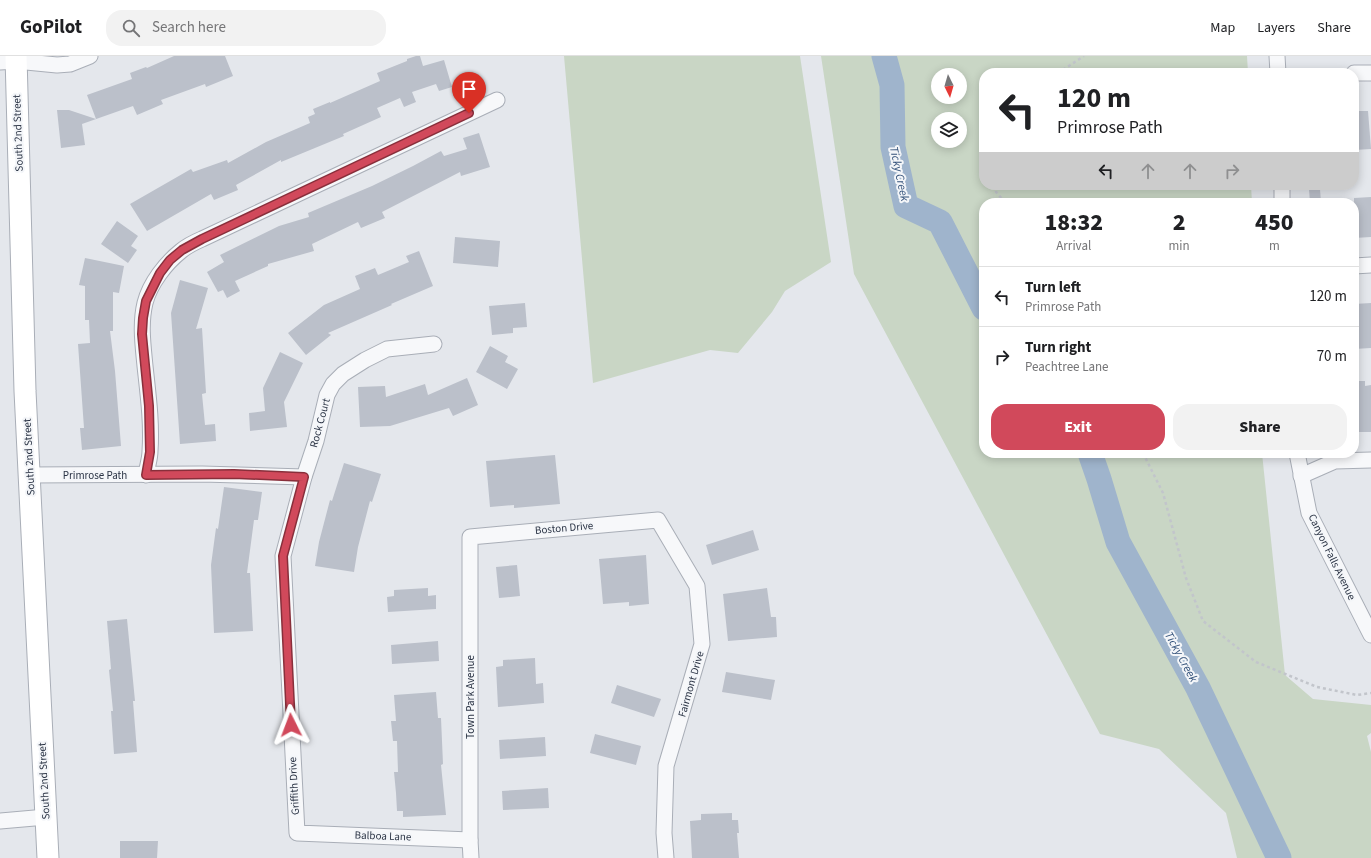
<!DOCTYPE html>
<html lang="en">
<head>
<meta charset="utf-8">
<style>
  :root { --surface:#fff; --page:#f2f2f2; --text:#202124; --muted:#757577; --line:#e0e0e0; --accent:#d1495b }
  body { margin:0; font-family:"Source Sans 3",sans-serif; background:var(--page); color:var(--text); height:100vh; display:flex; flex-direction:column; font-size:15px; white-space:nowrap }
  * { box-sizing:border-box; margin:0 }
  p { font-size:13px; color:var(--muted) }
  .icon { flex:none; width:22px; height:22px; fill:none; stroke:currentColor; stroke-width:2; stroke-linecap:round; stroke-linejoin:round }
  .map { position:relative; flex:1; overflow:hidden }
  .sheet { position:absolute; left:979px; top:142px; width:380px; height:260px; display:flex; flex-direction:column; background:var(--surface); border-radius:16px; box-shadow:0 2px 10px #0003 }
  .sheet>* { flex:none }
  .hud { position:absolute; left:979px; top:12px; width:380px; height:122px; border-radius:16px; box-shadow:0 2px 10px #0003; background:#fff; color:var(--text); overflow:hidden }
  .needle { width:26px; rotate:175deg }
  .fabs { position:absolute; left:931px; top:12px; display:grid; gap:8px }
  .fabs a { display:grid; place-items:center; width:36px; height:36px; border-radius:50%; background:var(--surface); box-shadow:0 2px 10px #0003; font-size:20px }
  .pin { position:absolute; display:grid; place-items:center; width:34px; height:34px; color:#fff; margin:-41px -17px; border-radius:50% 50% 50% 0; rotate:-45deg; box-shadow:0 0 4px #0007 }
  .pin .icon { rotate:45deg }
  .me { position:absolute; width:44px; margin:-22px; rotate:357deg; stroke-linejoin:round; filter:drop-shadow(0 0 3px #0008) }
  .turn { display:flex; align-items:center; gap:14px; height:84px; padding:0 12px; font-size:18px }
  .turn .icon { width:52px; height:52px; stroke-width:2.5 }
  .turn b { display:block; font-size:28px; line-height:34px }
  .lanes { display:flex; align-items:center; height:38px; padding:0 12px; background:#0003; justify-content:center; gap:20px; direction:ltr }
  .lanes .off { opacity:.35 }
  .eta { display:flex; justify-content:space-evenly; align-items:center; height:68px; text-align:center }
  .eta b { font-size:24px; font-weight:800; line-height:28px }
  .action { display:flex; gap:8px; margin-top:auto; padding:8px 12px }
  .action a { flex:1; height:46px; border-radius:16px; background:var(--accent); color:#fff; font-size:16px; font-weight:800; line-height:46px; text-align:center }
  .action a+a { background:var(--page); color:var(--text) }
  ul { padding:0; list-style:none }
  li { display:flex; align-items:center; gap:12px; height:60px; padding:0 12px; border-top:1px solid var(--line) }
  li div { flex:1 }
  li b { display:block; font-size:15px }
  li em { font-style:normal }
  header { display:flex; align-items:center; gap:24px; box-sizing:border-box; height:56px; padding:0 20px; background:var(--surface); border-bottom:1px solid var(--line) }
  header strong { font-size:19px }
  nav { display:flex; gap:22px; margin-inline-start:auto; font-size:14px }
  .search { width:280px; height:36px; background:var(--page); display:flex; align-items:center; gap:10px; box-sizing:border-box; padding:0 14px; border-radius:16px; color:var(--muted); font-size:15px }
  .map>svg:first-child { display:block }
</style>
</head>
<body>
<header>
<strong>GoPilot</strong>
<div class="search"><svg class="icon" aria-label="search" viewBox="0 0 24 24"><circle cx="10" cy="10" r="6"/><path d="M15 15l6 6"/></svg>Search here</div>
<nav><a>Map</a><a>Layers</a><a>Share</a></nav>
</header>
<div class="map">
<svg width="1371" height="802" viewBox="0 0 1371 802">
  <rect width="100%" height="100%" fill="#e4e7ec"/>
  <g fill="#c9d6c5" fill-rule="evenodd">
    <polygon points="564,0 800,0 831,206 785,235 772,256 738,297 710,294 593,327"/>
    <path d="M821,0h426l1,17h-264v112h267l1,18h-268v250h278l23,222 28,24 58,6v28l-4,3 4,16v106h-134l-11,-45 -67,-64 -59,-15 -246,-460zM938,19h22v22h-22zM938,63h22v22h-22z"/>
  </g>
  <g fill="none" stroke-linecap="round" stroke-linejoin="round">
    <g stroke="#9fb4cc" stroke-width="25">
      <polyline points="884,0 892,29 893,91 906,150 940,166 984,252"/>
      <polyline points="1090,397 1099,423 1118,486 1198,632 1279,802"/>
    </g>
  </g>
  <g fill="#bbc0ca">
    <polygon points="174,0 225,0 233,20 206,31 205,28 161,44 163,48 137,59 133,50 82,68 85,89 61,92 57,54 69,54 96,63 87,39 132,23 130,17 146,11 147,12"/>
    <polygon points="416,0 420,0 423,10 444,4 452,31 439,35 436,28 412,36 416,46 404,51 400,42 377,52 381,61 343,78 344,80 281,106 281,104 236,129 238,134 214,144 211,138 147,175 130,148 191,113 193,116 227,104 228,107 266,86 310,67 308,61 315,58 313,53 330,46 330,47 380,25 377,17 407,5 407,3"/>
    <polygon points="1354,55 1368,55 1371,93 1354,94"/>
    <polygon points="479,77 490,111 461,120 460,116 382,156 385,162 361,172 358,166 312,188 314,195 268,208 268,210 235,225 240,235 227,242 223,234 218,236 207,216 224,206 220,199 279,170 309,161 308,157 372,130 413,110 441,95 444,100 467,93 463,82"/>
    <polygon points="1309,133 1320,133 1321,147 1310,147"/>
    <polygon points="1371,141 1371,181 1354,182 1354,142"/>
    <polygon points="117,165 138,180 131,190 137,194 128,207 101,188"/>
    <polygon points="455,181 500,185 498,211 453,207"/>
    <polygon points="419,195 433,230 391,248 392,249 328,277 331,279 306,299 288,277 324,249 360,233 355,220 375,212 378,219 409,206 406,200"/>
    <polygon points="85,202 124,210 119,237 113,236 113,275 110,275 115,315 121,390 82,394 80,372 84,372 78,288 90,287 89,264 85,264 85,230 79,229"/>
    <polygon points="180,224 208,232 196,273 202,272 206,337 202,338 205,369 215,368 216,385 180,388 171,257"/>
    <polygon points="525,247 527,271 513,272 513,277 492,279 489,250"/>
    <polygon points="1371,247 1371,292 1354,293 1354,248"/>
    <polygon points="490,290 508,300 505,306 518,313 507,333 476,316"/>
    <polygon points="280,296 303,307 284,346 287,371 250,375 249,357 265,355 263,332"/>
    <polygon points="467,322 478,349 453,360 449,352 390,370 360,371 358,331 385,330 386,341 425,328 428,339"/>
    <polygon points="1354,325 1365,325 1365,330 1371,329 1371,376 1357,376"/>
    <polygon points="555,399 560,448 514,452 514,449 490,451 486,405"/>
    <polygon points="344,407 381,418 372,446 370,445 358,491 354,516 315,510 319,486 330,444 332,445"/>
    <polygon points="224,431 262,436 258,464 254,464 247,517 250,517 253,575 214,577 211,509 216,472 218,473"/>
    <polygon points="753,474 759,494 712,509 706,489"/>
    <polygon points="646,499 649,548 629,550 629,546 603,548 599,503"/>
    <polygon points="517,509 520,540 499,542 496,511"/>
    <polygon points="428,532 428,540 436,539 436,553 388,556 387,541 394,540 394,534"/>
    <polygon points="767,532 771,561 776,561 777,581 728,585 723,538"/>
    <polygon points="127,563 135,645 133,645 137,696 114,698 111,655 113,655 109,614 111,613 107,565"/>
    <polygon points="438,585 439,605 392,608 391,589"/>
    <polygon points="535,602 536,628 543,627 544,647 498,651 496,611 503,610 503,604"/>
    <polygon points="726,616 775,624 771,644 722,636"/>
    <polygon points="617,629 661,643 654,661 611,647"/>
    <polygon points="436,636 438,662 441,662 443,708 441,709 446,759 403,761 403,755 397,755 396,737 394,716 398,716 397,685 393,685 391,665 396,665 394,639"/>
    <polygon points="595,678 641,690 636,709 590,697"/>
    <polygon points="545,681 546,700 500,703 499,684"/>
    <polygon points="548,732 549,752 503,754 502,735"/>
    <polygon points="732,757 732,764 738,764 739,777 737,777 739,802 692,802 690,765 701,764 701,758"/>
    <polygon points="120,785 158,785 157,802 120,802"/>
  </g>
  <g fill="none" stroke-linecap="round" stroke-linejoin="round">
    <g stroke="#a9aeb7" stroke-width="17">
      <g id="street">
        <polyline points="1277,0 1278,17"/>
        <polyline points="0,6 16,5 57,9 70,8 90,0"/>
        <polyline points="1354,17 1371,17"/>
        <polyline points="1282,129 1282,147"/>
        <polyline points="1354,210 1371,209"/>
        <polyline points="434,288 387,293 365,304 343,318 333,328 327,339 316,385 304,421 283,500 297,777 470,784"/>
        <polyline points="1297,397 1309,457 1371,579"/>
        <polyline points="29,419 202,418 304,421"/>
        <path d="M146,419c1,-8 4,-16 4,-24 2,-28 -2,-57 -5,-85 -2,-21 -5,-42 0,-63 5,-20 21,-40 36,-52 6,-5 14,-9 21,-12l295,-139"/>
        <polyline points="1301,420 1335,405 1371,404"/>
        <polyline points="0,765 46,761"/>
        <polyline points="471,802 470,784 470,481 658,464 697,530 702,588 666,710 664,777 666,802"/>
      </g>
    </g>
    <g stroke="#a9aeb7" stroke-width="23">
      <polyline id="secondary" points="16,0 25,335 48,802"/>
    </g>
    <g stroke="#c2c5cb" stroke-width="2.5" stroke-dasharray="3 3" stroke-linecap="butt">
      <polyline points="1058,17 1084,0"/>
      <polyline points="996,129 996,136 1003,144 1008,147"/>
      <polyline points="1143,397 1163,437 1186,522 1203,565 1256,606 1317,631 1357,639 1371,637"/>
    </g>
    <use href="#street" stroke="#f7f8fa" stroke-width="15"/>
    <use href="#secondary" stroke="#fff" stroke-width="21"/>
  </g>
  <g fill="none" stroke-linecap="round" stroke-linejoin="round">
    <g stroke="#882f3b" stroke-width="10">
      <polyline id="route" points="291,669 283,500 304,421 234,418 146,419 150,396 149,350 142,278 143,262 146,245 160,217 170,204 182,194 202,183 469,57"/>
    </g>
    <use href="#route" stroke="#d1495b" stroke-width="7"/>
  </g>
  <g text-anchor="middle" dominant-baseline="central" stroke-width="4" stroke-linejoin="round" paint-order="stroke">
    <g font-size="11" fill="#2b3445" stroke="#f4f6f9">
      <text transform="translate(18 77) rotate(-92)">South 2nd Street</text>
      <text transform="translate(320 367) rotate(-75)">Rock Court</text>
      <text transform="translate(29 401) rotate(-93)">South 2nd Street</text>
      <text x="95" y="419">Primrose Path</text>
      <text transform="translate(564 472) rotate(-5)">Boston Drive</text>
      <text transform="translate(1332 501) rotate(64)">Canyon Falls Avenue</text>
      <text transform="translate(691 628) rotate(-74)">Fairmont Drive</text>
      <text transform="translate(470 641) rotate(-90)">Town Park Avenue</text>
      <text transform="translate(44 725) rotate(-93)">South 2nd Street</text>
      <text transform="translate(294 730) rotate(-93)">Griffith Drive</text>
      <text transform="translate(383 780) rotate(2)">Balboa Lane</text>
    </g>
    <g font-size="12" font-style="italic" fill="#34527a" stroke="#f4f6f9">
      <text transform="translate(899 118) rotate(78)">Ticky Creek</text>
      <text transform="translate(1181 601) rotate(61)">Ticky Creek</text>
    </g>
  </g>
</svg>
<div class="fabs">
<a><svg class="needle" viewBox="-14 -14 28 28"><path d="M0-13l5 13h-10z" fill="#e53935"/><path d="M0 13l5-13h-10z" fill="#757577"/></svg></a>
<a><svg class="icon" aria-label="layers" viewBox="0 0 24 24"><path d="M12 4l9 5-9 5-9-5zM3 14l9 5 9-5"/></svg></a>
</div>
<div class="pin" style="left:469px;top:57px;background:#d93025"><svg class="icon" aria-label="arrive" viewBox="0 0 24 24"><path d="M6 21V4h12l-3 4 3 4H6"/></svg></div>
<svg class="me" style="left:291px;top:669px" viewBox="-20 -20 40 40"><path d="M0-17L14 15 0 8-14 15z" fill="#d1495b" stroke="#fff" stroke-width="4"/></svg>
<div class="hud">
<div class="turn"><svg class="icon" aria-label="left" viewBox="0 0 24 24"><path d="M17 20v-9H6M10 6l-5 5 5 5"/></svg><div><b>120 m</b>Primrose Path</div></div>
<div class="lanes"><svg class="icon" aria-label="left" viewBox="0 0 24 24"><path d="M17 20v-9H6M10 6l-5 5 5 5"/></svg><svg class="icon off" aria-label="ahead" viewBox="0 0 24 24"><path d="M12 20V5M6 11l6-6 6 6"/></svg><svg class="icon off" aria-label="ahead" viewBox="0 0 24 24"><path d="M12 20V5M6 11l6-6 6 6"/></svg><svg class="icon off" aria-label="right" viewBox="0 0 24 24"><path d="M7 20v-9h11M14 6l5 5-5 5"/></svg></div>
</div>
<section class="sheet">
<div class="eta">
<div><b>18:32</b><p>Arrival</p></div>
<div><b>2</b><p>min</p></div>
<div><b>450</b><p>m</p></div>
</div>
<ul>
<li><svg class="icon" aria-label="left" viewBox="0 0 24 24"><path d="M17 20v-9H6M10 6l-5 5 5 5"/></svg><div><b>Turn left</b><p>Primrose Path</p></div><em>120 m</em></li>
<li><svg class="icon" aria-label="right" viewBox="0 0 24 24"><path d="M7 20v-9h11M14 6l5 5-5 5"/></svg><div><b>Turn right</b><p>Peachtree Lane</p></div><em>70 m</em></li>
</ul>
<div class="action"><a>Exit</a><a>Share</a></div>
</section>
</div>
</body>
</html>
